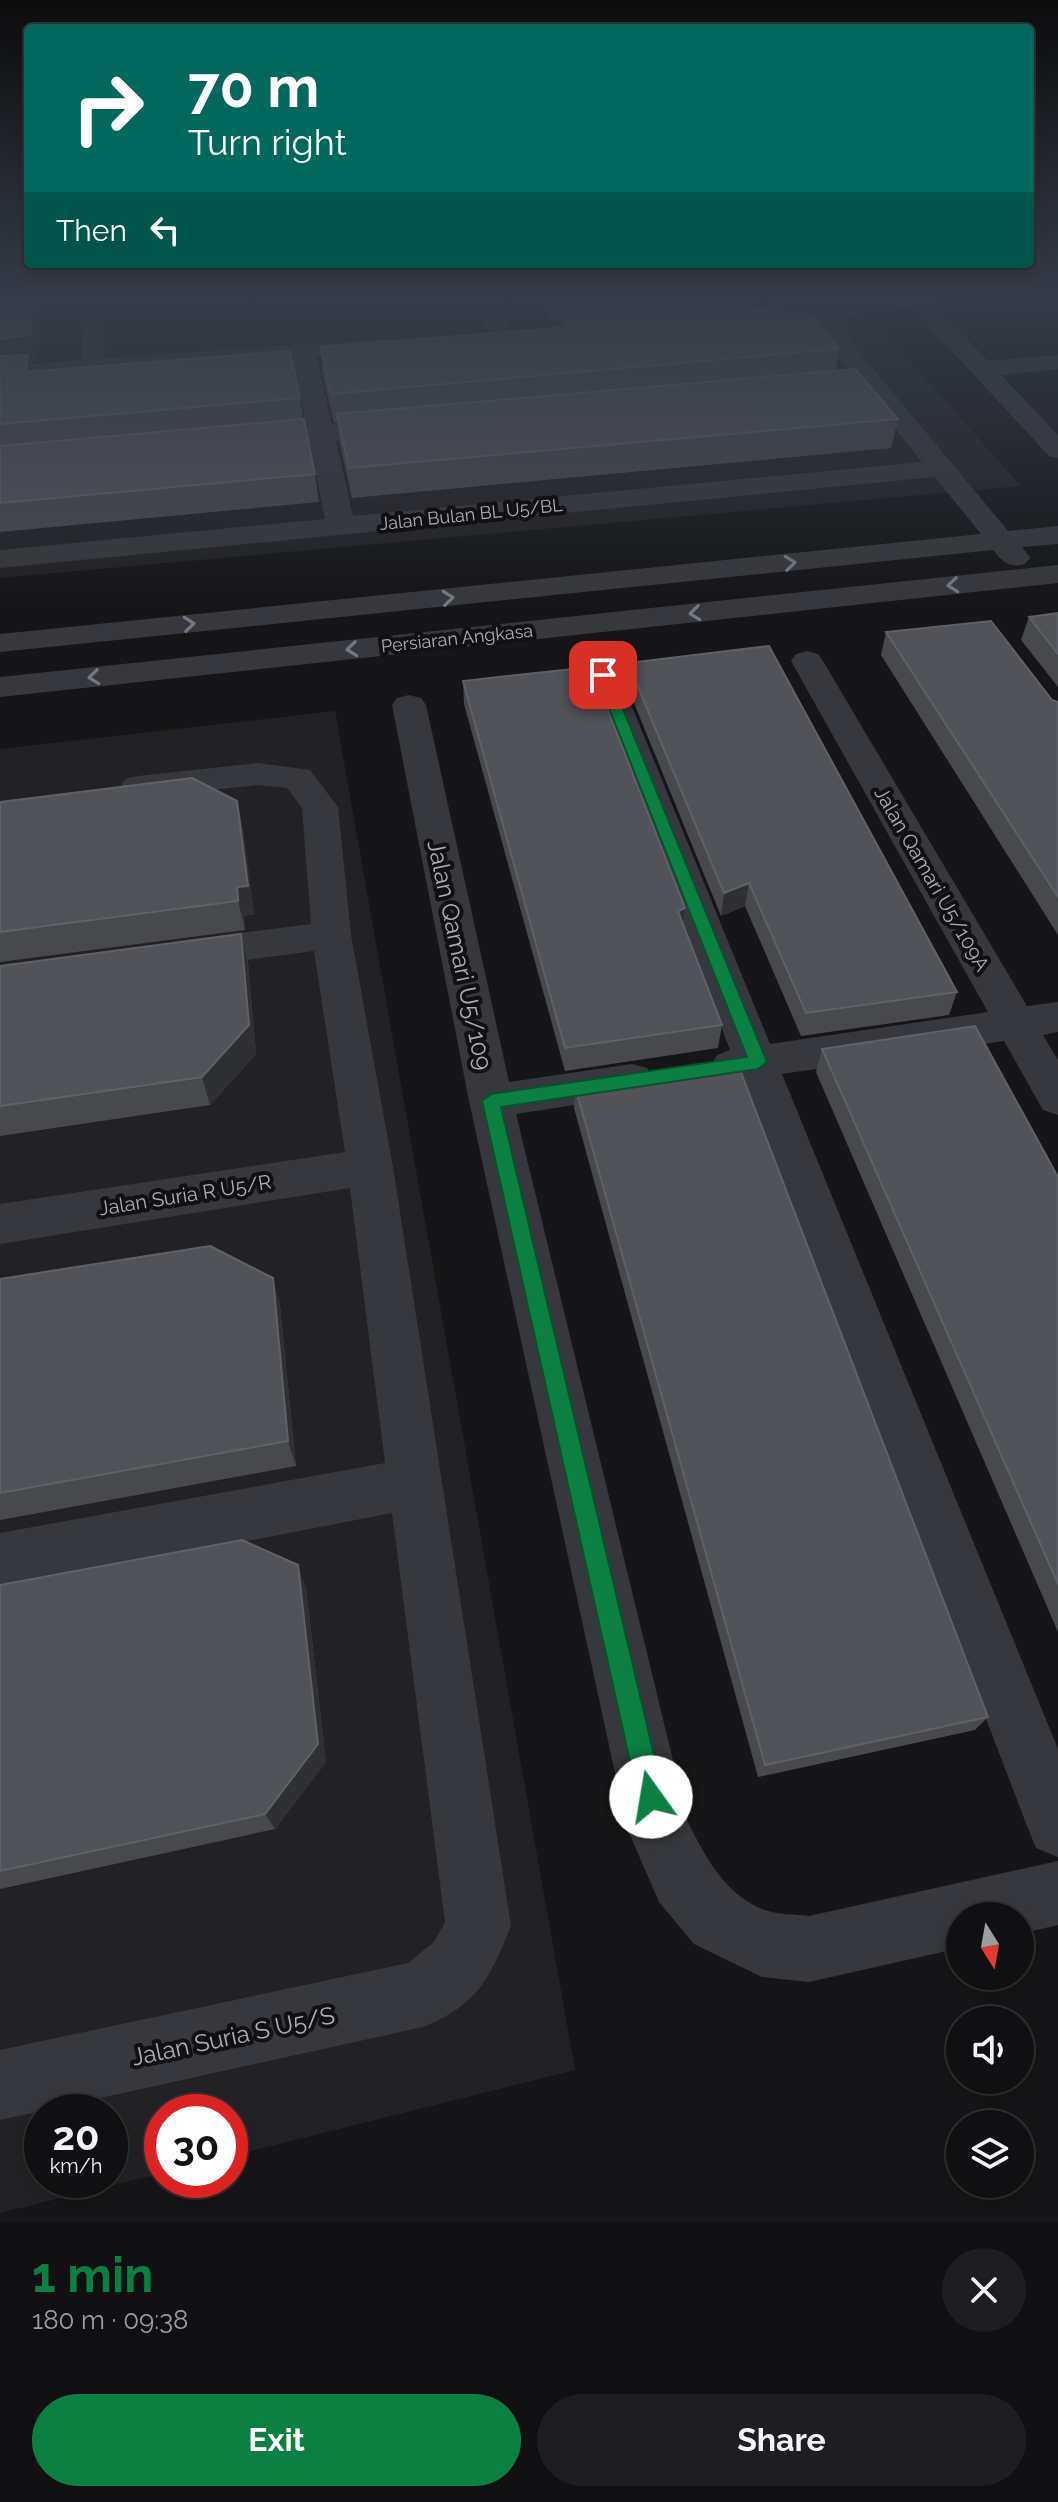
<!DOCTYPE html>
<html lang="en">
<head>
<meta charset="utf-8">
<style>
  :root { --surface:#101012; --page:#1e1e20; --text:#f1f3f6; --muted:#9c9d9f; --line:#303032; --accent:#0b8043 }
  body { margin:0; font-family:Raleway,sans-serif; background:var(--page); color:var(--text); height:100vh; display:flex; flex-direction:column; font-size:30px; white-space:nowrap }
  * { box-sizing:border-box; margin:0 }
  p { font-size:26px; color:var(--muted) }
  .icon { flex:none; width:44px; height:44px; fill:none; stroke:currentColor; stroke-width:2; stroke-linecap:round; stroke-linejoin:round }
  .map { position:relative; height:2222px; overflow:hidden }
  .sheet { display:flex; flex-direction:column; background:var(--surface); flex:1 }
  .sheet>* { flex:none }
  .top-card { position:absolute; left:24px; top:24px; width:1010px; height:244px; border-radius:8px; box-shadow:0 4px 12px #0003,0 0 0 2px var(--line); background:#00695c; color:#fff; overflow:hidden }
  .needle { width:52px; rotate:169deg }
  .buttons { position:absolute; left:946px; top:1902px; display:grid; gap:16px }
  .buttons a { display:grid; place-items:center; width:88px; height:88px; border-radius:50%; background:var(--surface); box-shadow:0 4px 12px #0003,0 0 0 2px var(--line); font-size:40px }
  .speed { position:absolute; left:24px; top:2094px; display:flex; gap:16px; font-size:40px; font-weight:700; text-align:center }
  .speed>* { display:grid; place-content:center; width:104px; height:104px; border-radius:50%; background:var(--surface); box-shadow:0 4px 12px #0003,0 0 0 2px var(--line); line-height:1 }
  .speed small { font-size:20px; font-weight:400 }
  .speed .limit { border:12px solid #d22; background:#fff; color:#111 }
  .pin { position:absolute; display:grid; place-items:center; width:68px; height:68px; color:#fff; margin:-34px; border-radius:16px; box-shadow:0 4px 12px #0006 }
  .me { position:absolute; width:88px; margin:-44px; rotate:347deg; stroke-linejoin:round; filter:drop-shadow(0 0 6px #0008) }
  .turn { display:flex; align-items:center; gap:28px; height:168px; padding:0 32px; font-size:36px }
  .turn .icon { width:104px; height:104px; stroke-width:2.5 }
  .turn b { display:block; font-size:56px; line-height:68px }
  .then { display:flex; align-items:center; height:76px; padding:0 32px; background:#0003; gap:16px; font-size:30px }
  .round { display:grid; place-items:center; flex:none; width:84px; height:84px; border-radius:42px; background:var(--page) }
  .overview { display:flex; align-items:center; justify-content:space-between; height:136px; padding:0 32px }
  h1 { font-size:48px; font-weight:700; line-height:60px; color:var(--accent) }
  .cta { display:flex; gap:16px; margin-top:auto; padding:16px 32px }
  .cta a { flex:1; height:92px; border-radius:48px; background:var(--accent); color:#fff; font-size:32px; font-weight:700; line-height:92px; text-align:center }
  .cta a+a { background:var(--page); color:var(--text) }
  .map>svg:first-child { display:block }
</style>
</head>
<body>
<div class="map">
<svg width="1058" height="2222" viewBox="0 0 1058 2222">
  <rect width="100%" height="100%" fill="#161618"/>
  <g fill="#222225" fill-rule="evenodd">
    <polygon points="0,293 849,293 1021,486 0,578"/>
    <path d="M335,711l240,1359 -345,86v-44h-68v61l-162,40v-1464zM42,2112h68v68h-68z"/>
  </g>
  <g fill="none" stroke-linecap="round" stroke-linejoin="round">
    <g fill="#37383d" fill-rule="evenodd">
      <path d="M83,293h22v65l282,-19 4,5 -4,5 -8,2 -63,5 16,69 66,-6 13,8 -13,8 -62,6 17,75 569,-54 -116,-146 -92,8 -11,-7 11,-7 82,-7 -8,-10h23l17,20 6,-9 8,-2 81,-9 65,68 70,-6v14l-57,6 57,60v23l-9,-2 -138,-149 -61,8 -5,8 6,19 157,189 50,-5v18l-36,3 8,11 -5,6c-16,4 -21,-1 -32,-14l-993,102v-18l981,-100 -46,-57 -935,91v-18l325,-31 -15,-76 -63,6 -13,-8 13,-8 60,-5 -14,-70 -293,23v-14l81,-7z"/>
      <polygon points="471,293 493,293 512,334 508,339 492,339"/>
      <polygon points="1058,565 1058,583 0,697 0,677"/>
      <polygon points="807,651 818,654 823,661 1027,1006 1058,1002 1058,1032 1043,1035 1058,1060 1058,1115 1043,1110 1004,1041 782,1074 1058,1749 1058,1857 1036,1848 1027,1826 742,1081 717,1077 711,1066 717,1055 730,1050 587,675 592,668 603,665 614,668 619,675 770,1044 988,1012 791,661 796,654"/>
      <path d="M409,695l12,3 5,7 83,377 123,-18 15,4 7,12 -7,12 -15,4 -116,18 172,708c17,35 38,74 77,88 13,5 30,4 44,6l249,-55v64l-38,9v-18h-60v32l-151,34 -47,-5 -68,-33 -35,-42 -32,-74 -158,-727 -77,-396 5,-7z"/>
      <path d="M258,763l52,7 28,37 13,128 42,232 118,759c-22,53 -32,78 -88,101l-423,93v-70l408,-87 26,-21 11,-20 -53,-409 -392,76v-56l385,-70 -35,-275 -350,56v-40l345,-52 -31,-201 -127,17 -14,-4 -6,-10 6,-10 14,-4 124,-16 -9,-116 -15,-20 -29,-3 -120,13 -13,-3 -5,-8 5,-8 13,-3z"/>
    </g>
  </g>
  <g fill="#47494d">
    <polygon points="0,293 37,361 30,362 33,372 300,398 303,419 315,474 319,502 0,532"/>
    <polygon points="536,293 751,293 739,305 729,305 839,349 836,370 898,419 891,448 352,498 340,444 337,422 334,423 323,375 320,347 561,328 561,319 550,320"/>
    <polygon points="1058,613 1058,687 1021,640 1029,617"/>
    <polygon points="886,632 1058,702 1058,935 881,655"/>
    <polygon points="628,663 957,992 949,1015 801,1036 745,906 721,916 627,686"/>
    <polygon points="463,681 683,923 722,1025 718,1048 565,1071 464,704"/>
    <polygon points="237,801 243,830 254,914 244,916 245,930 0,962 0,802"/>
    <polygon points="241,934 248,963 256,1054 210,1105 0,1136 0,966"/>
    <polygon points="822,1049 1058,1177 1058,1632 816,1072"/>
    <polygon points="575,1086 988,1717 975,1730 758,1777 574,1108"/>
    <polygon points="273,1278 280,1306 296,1466 0,1520 0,1279"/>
    <polygon points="0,1585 306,1588 326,1762 275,1829 0,1889"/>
  </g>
  <g fill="#2f3033">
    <polygon points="34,293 43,293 37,361 30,362 35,381 0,367 0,339"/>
    <polygon points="740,293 751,293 739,305"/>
    <polygon points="237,801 243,830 254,914 244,916 245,930 238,901 237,887"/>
    <polygon points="749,883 745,906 721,916 724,893"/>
    <polygon points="685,908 682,932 678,911"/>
    <polygon points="241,934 248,963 256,1054 210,1105 202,1077"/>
    <polygon points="273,1278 280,1306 296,1466 288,1441"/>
    <polygon points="298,1565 306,1588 326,1762 275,1829 265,1814"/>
  </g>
  <g fill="#525359" stroke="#5f6168" stroke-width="2">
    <polygon points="0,293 34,293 30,335 0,339"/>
    <polygon points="547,293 629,293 550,299"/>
    <polygon points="719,299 714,303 813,317 839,349 331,394 320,347 570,327 561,311"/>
    <polygon points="290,351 300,398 0,424 0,356 28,355 26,372"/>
    <polygon points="855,369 898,419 349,468 337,414"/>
    <polygon points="304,419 315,474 0,503 0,446"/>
    <polygon points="1058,613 1058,654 1029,617"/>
    <polygon points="991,621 1052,700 1058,702 1058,897 886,632"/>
    <polygon points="769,646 957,992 806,1013 749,883 724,893 628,663"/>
    <polygon points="591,667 685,908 678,911 722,1025 565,1048 463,681"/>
    <polygon points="192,778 237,801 248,886 237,887 238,901 0,932 0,802"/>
    <polygon points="241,934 249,1025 202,1077 0,1106 0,966"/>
    <polygon points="975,1026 1058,1177 1058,1584 822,1049"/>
    <polygon points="737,1062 988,1717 765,1765 575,1086"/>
    <polygon points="210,1246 273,1278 288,1441 0,1493 0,1279"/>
    <polygon points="242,1540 298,1565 318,1744 265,1814 0,1871 0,1585"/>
  </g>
  <defs><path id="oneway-chevron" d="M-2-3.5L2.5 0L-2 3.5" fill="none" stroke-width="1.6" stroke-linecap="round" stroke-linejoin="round" transform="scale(2)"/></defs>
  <g stroke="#757881">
    <use href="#oneway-chevron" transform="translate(790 563) rotate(-6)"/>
    <use href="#oneway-chevron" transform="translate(953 585) rotate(174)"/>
    <use href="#oneway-chevron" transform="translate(448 598) rotate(-6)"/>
    <use href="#oneway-chevron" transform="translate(695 613) rotate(174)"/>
    <use href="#oneway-chevron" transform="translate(189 624) rotate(-6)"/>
    <use href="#oneway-chevron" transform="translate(352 649) rotate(174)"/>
    <use href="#oneway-chevron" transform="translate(94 677) rotate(174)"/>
  </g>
  <linearGradient id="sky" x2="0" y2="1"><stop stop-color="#0c0c0d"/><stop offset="0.49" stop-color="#363c48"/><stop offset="1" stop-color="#363c48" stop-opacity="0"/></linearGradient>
  <rect width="1058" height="604" fill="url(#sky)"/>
  <polygon fill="#0b8043" stroke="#07532c" stroke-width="2" points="598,672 609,675 767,1062 758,1069 501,1107 664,1797 660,1806 651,1810 642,1806 638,1797 482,1101 491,1094 747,1057 596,675"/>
  <g text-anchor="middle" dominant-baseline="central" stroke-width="8" stroke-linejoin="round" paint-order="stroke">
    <g font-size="18" fill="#a8adb8" stroke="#111113">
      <text transform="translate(471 514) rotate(-6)">Jalan Bulan BL U5/BL</text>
      <text transform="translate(457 638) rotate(-6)">Persiaran Angkasa</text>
    </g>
    <g font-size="20" fill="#a8adb8" stroke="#111113">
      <text transform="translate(932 879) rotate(60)">Jalan Qamari U5/109A</text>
      <text transform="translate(185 1195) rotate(-9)">Jalan Suria R U5/R</text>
    </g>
    <g font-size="24" fill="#a8adb8" stroke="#111113">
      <text transform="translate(460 955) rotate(78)">Jalan Qamari U5/109</text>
      <text transform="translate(233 2036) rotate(-12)">Jalan Suria S U5/S</text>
    </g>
  </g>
</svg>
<div class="buttons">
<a><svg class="needle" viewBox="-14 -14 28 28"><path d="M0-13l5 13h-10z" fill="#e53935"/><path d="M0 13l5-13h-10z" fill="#9c9d9f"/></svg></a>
<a><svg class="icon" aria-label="sound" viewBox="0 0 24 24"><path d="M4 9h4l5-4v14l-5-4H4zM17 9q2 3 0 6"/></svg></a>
<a><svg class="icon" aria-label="layers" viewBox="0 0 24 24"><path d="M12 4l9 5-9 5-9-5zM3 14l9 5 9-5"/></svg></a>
</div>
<div class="speed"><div>20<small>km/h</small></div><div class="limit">30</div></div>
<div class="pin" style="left:603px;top:675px;background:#d93025"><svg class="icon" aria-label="arrive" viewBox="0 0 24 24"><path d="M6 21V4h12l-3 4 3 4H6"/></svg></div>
<svg class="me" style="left:651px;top:1797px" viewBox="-20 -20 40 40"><circle r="19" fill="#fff"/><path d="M0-13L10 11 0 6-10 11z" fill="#0b8043"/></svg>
<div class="top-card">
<div class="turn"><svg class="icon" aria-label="right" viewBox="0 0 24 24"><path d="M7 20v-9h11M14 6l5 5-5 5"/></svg><div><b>70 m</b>Turn right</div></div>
<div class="then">Then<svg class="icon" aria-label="left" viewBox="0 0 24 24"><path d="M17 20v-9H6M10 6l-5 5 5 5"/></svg></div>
</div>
</div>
<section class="sheet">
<div class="overview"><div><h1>1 min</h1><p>180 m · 09:38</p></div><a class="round"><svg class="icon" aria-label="close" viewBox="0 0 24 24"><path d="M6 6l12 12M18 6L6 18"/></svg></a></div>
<div class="cta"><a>Exit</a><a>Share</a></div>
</section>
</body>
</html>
